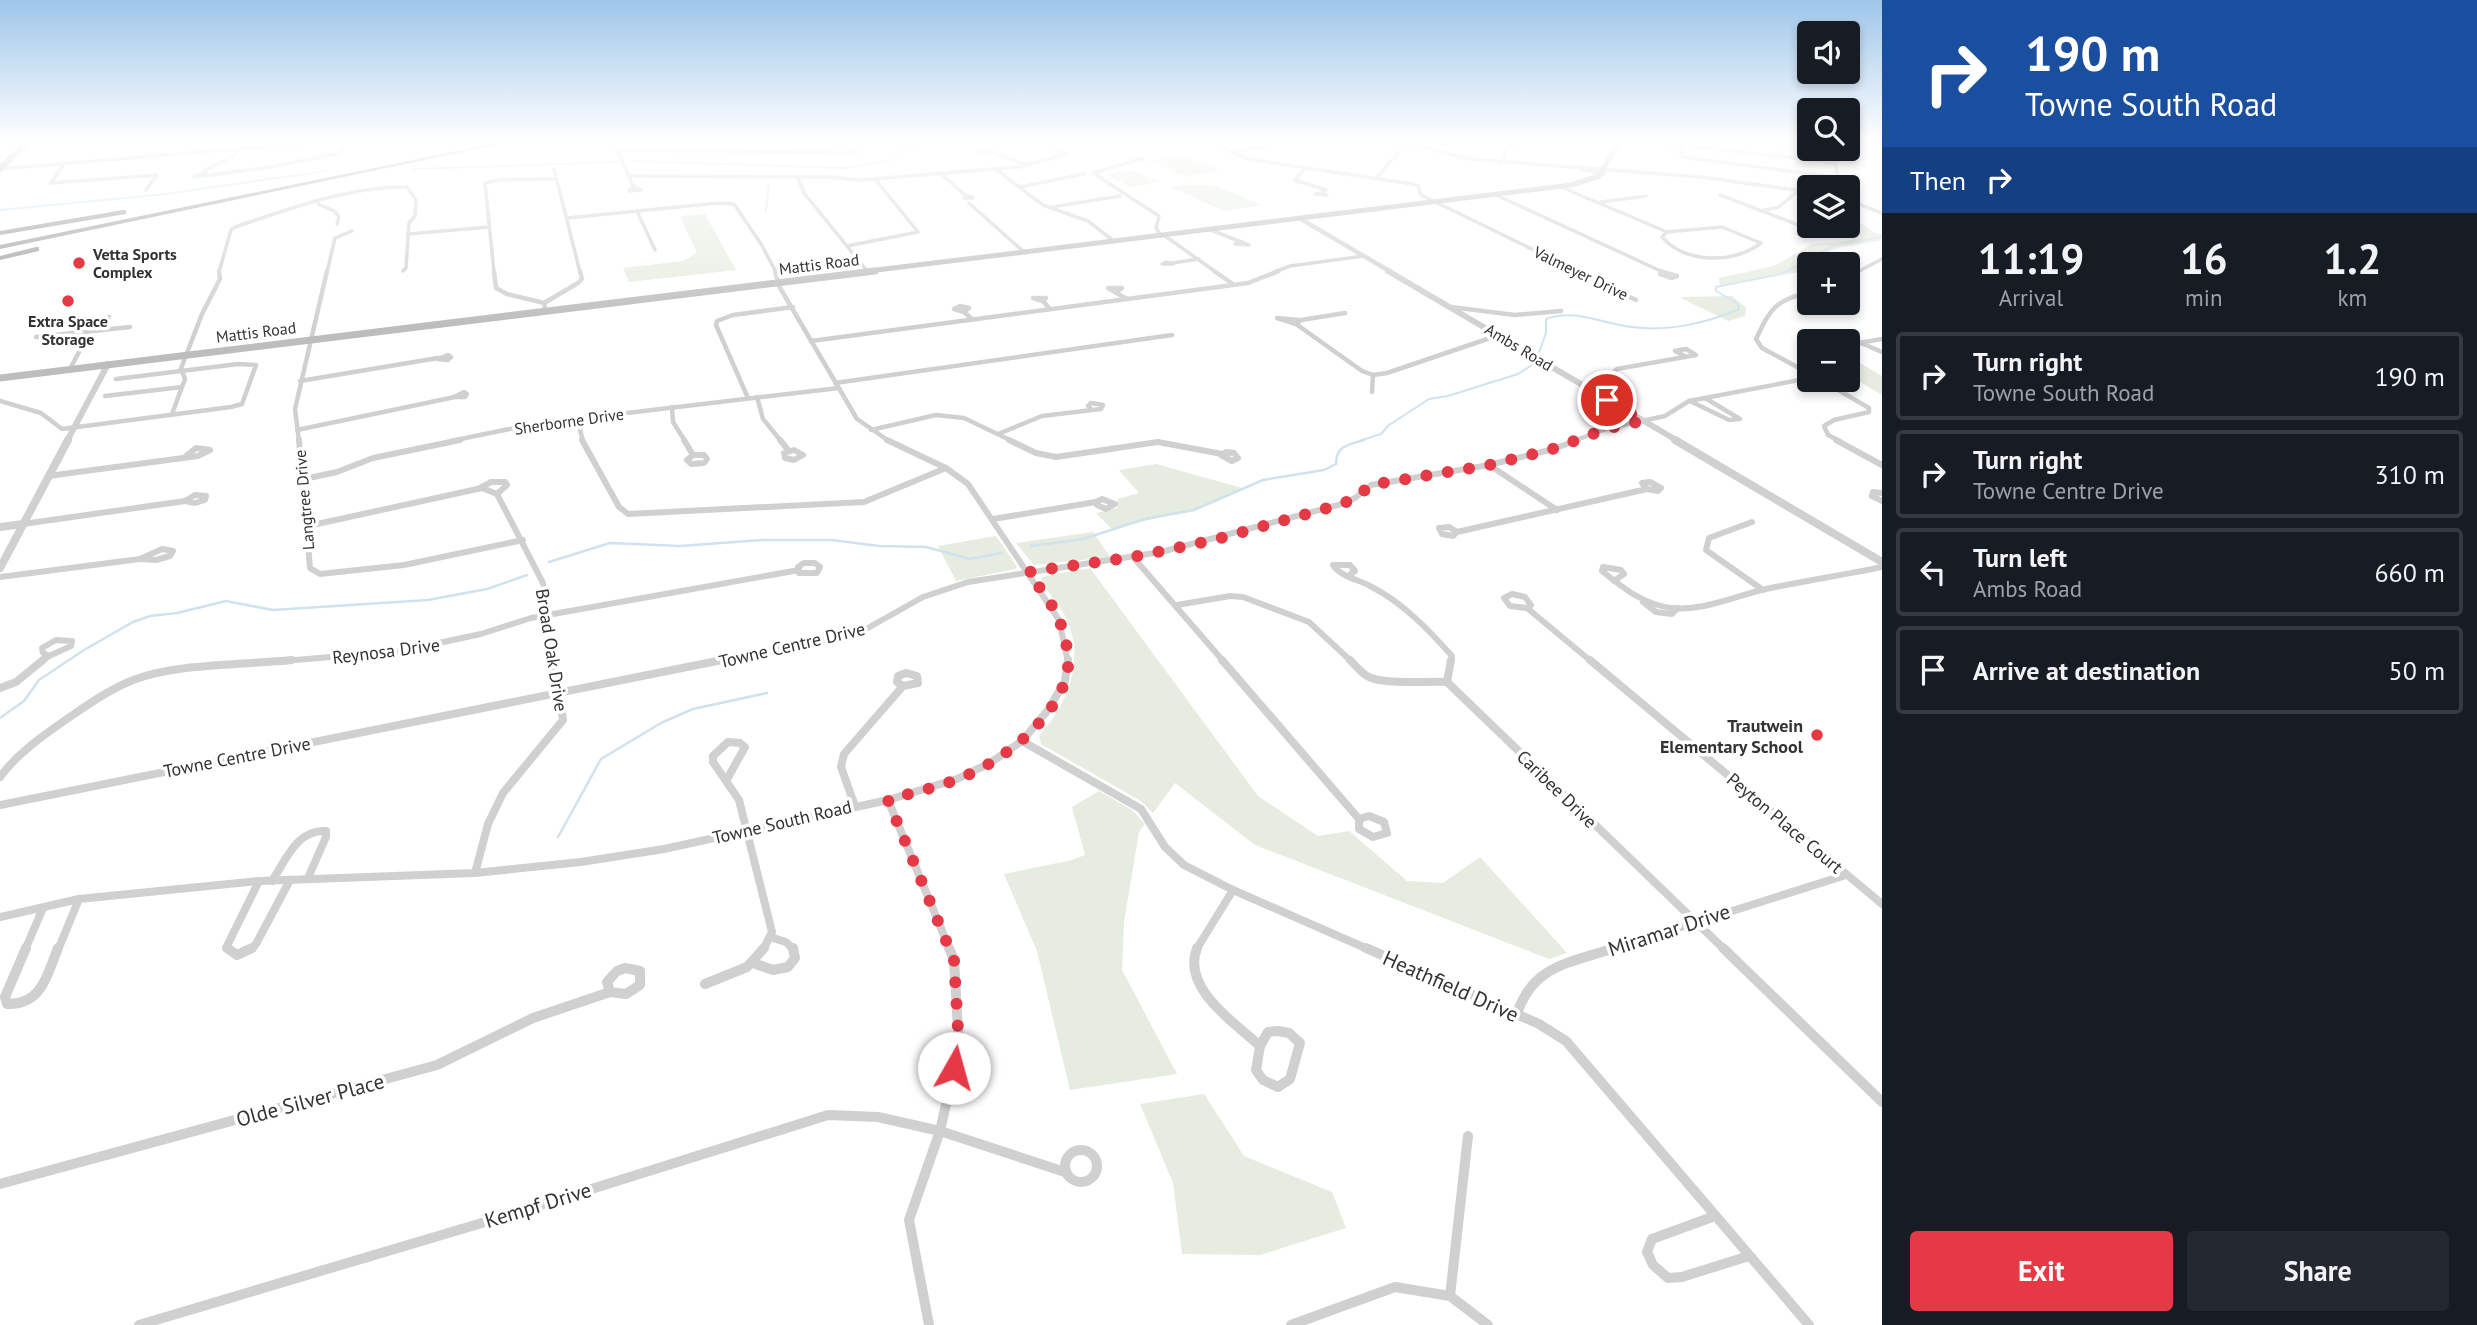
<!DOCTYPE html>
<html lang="en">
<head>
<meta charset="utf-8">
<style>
  :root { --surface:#171b24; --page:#242831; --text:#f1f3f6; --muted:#9ea1a6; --line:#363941; --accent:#e63946 }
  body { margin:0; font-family:"PT Sans",sans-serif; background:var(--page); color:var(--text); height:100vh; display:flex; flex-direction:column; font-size:26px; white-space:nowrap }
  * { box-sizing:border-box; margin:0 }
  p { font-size:23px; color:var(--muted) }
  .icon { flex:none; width:38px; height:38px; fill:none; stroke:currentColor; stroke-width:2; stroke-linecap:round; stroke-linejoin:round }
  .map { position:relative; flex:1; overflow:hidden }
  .side { display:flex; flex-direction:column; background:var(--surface); width:595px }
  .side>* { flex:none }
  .top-card { background:#1a4fa0; color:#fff; overflow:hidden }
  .fabs { position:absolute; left:1797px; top:21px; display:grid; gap:14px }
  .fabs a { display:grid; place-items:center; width:63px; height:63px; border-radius:7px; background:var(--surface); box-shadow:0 4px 10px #0003; font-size:35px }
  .pin { position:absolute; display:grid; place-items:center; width:60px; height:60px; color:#fff; margin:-30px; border:4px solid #fff; border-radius:50%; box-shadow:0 2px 7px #0007 }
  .me { position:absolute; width:77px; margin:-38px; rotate:7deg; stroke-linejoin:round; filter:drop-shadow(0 0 5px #0008) }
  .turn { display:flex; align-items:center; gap:24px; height:147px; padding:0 28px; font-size:32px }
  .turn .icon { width:91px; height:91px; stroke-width:2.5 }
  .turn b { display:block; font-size:49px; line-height:60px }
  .then { display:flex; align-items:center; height:66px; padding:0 28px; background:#0003; gap:14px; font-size:26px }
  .eta { display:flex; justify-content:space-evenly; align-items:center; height:119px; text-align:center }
  .eta b { font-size:42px; font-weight:700; line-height:49px }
  .action { display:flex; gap:14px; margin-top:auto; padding:14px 28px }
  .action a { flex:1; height:80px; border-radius:7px; background:var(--accent); color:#fff; font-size:28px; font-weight:700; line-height:80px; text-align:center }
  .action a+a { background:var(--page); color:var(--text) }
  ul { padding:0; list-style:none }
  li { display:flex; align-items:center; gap:21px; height:88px; margin:0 14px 10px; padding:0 14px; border:4px solid var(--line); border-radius:7px }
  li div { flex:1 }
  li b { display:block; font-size:26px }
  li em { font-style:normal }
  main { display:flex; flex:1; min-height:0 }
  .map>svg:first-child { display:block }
</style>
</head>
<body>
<main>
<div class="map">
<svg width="1882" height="1325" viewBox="0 0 1882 1325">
  <rect width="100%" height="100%" fill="#fff"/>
  <g fill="#e6ecdf">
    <polygon points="1182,155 1220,170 1186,177 1148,161"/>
    <polygon points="1133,170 1160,182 1131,187 1105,174"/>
    <polygon points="1185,185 1217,186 1262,205 1224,211 1171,187"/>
    <polygon points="705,214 736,270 629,282 623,268 682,261 697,253 680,216"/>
    <polygon points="1848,214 1877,234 1882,234 1882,240 1833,249 1799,272 1720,286 1719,278 1774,266 1812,244 1847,241 1861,236 1843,226 1848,226"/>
    <polygon points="1732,296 1746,308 1745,316 1728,321 1679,297"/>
    <polygon points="1848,356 1882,376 1882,395 1848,375"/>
    <polygon points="1156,464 1246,489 1198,508 1112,529 1096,513 1117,508 1118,499 1139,493 1119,470"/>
    <polygon points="1093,532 1110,557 1034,565 1016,543"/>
    <polygon points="996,536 1017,567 1015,569 956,581 938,546"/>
    <path d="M1090,568l168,228 60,40 31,-5 58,50 36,2 37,-26 87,96 -18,6 -294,-114 -80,-62 -22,30 -12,-12 -100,-57 -2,-8c30,-34 48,-79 25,-122 -7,-12 -20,-25 -23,-37z"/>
    <polygon points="1099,791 1132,810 1145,824 1139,832 1124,922 1122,970 1177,1074 1070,1090 1037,951 1004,874 1072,860 1085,855 1072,807"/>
    <polygon points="1204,1094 1244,1156 1332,1192 1346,1228 1260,1255 1182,1254 1173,1183 1140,1104"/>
  </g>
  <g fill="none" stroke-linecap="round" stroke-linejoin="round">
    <g stroke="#cfe2ee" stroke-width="2">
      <polyline points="631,161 846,168 888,161 908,147 932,142"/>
      <polyline points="413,169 615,162"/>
      <polyline points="0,210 166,194 326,171"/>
      <polyline points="766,211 769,184"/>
      <path d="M1538,355l8,-22v-14c28,-11 58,5 86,8 35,5 75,-4 107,-18l-1,-5 -22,-13v-4l65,-13 51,-28 50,-9"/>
      <polyline points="1359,441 1381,434 1389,425 1429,399 1448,396 1518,374 1532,365"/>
    </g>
    <g stroke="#cfe2ee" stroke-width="2.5">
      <path d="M1031,546l52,-7 62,-20 49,-9 69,-30 61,-10 12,-6c0,-19 13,-19 28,-24"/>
      <polyline points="549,562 610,543 680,546 762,540 832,540 879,546 926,547 970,559 1001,553"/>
      <polyline points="0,718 24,701 39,680 84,650 133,622 150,616 177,613 226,601 273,610 428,600 487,589 527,575"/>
      <polyline points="558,837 601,759 661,723 693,709 767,693"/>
    </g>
    <g stroke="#d0d0d0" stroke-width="3.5">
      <polyline points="614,142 634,188"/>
      <polyline points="843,142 852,151 849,153"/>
      <polyline points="1215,142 1235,154 1254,160 1413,184 1418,186 1421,195 1579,272"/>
      <polyline points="1400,142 1470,159 1701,177 1810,192"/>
      <polyline points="1657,142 1835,163"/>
      <polyline points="1768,142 1810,147"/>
      <polyline points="1683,145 1681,156 1689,158 1837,177"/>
      <polyline points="1432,149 1449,142"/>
      <polyline points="1826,149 1852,154"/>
      <polyline points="618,150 858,153 852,151"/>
      <polyline points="1233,151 1264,147 1271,142"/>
      <polyline points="993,153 979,152 988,151 1028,165"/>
      <polyline points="1143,158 1093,173 1159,216 1156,228 1161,236"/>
      <polyline points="1500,163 1508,146 1523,142"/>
      <polyline points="1306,167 1295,180 1326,190 1322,193"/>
      <polyline points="0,169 319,142"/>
      <polyline points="554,169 580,272"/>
      <polyline points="997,170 1043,205 1088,221 1115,242"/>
      <polyline points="1583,170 1604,174"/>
      <polyline points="939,172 966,196"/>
      <polyline points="203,173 194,177 271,167 336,154 342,151 343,142"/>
      <polyline points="206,173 203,171 234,156 241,142"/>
      <polyline points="628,176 828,177 860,180 1019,167 1067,154 1053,149"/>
      <polyline points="1377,177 1407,143"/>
      <polyline points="798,178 804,193 868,272"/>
      <polyline points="51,183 157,175 146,190"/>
      <polyline points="51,183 65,163"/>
      <polyline points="1019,187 1084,174"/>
      <polyline points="1561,187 1667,232"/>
      <polyline points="1839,187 1835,163 1856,151 1855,142"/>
      <polygon points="637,188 641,190 629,191 629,190"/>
      <polygon points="1322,193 1327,195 1315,194"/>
      <polyline points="1496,195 1663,272"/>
      <polyline points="1720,195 1812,230"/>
      <polygon points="967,196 973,197 973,198 964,198"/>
      <polyline points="1848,200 1882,213"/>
      <polyline points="1601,202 1646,196"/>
      <polyline points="969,203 1025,253"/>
      <polyline points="318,204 334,211 339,217 337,224"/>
      <polyline points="1052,207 1120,196"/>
      <polyline points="637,211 655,250"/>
      <polyline points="1761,211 1779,207 1799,190"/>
      <polyline points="567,218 718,203 734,204 761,244 776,272"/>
      <path d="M1722,227l39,16c-27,21 -75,21 -99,-6l5,-5z"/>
      <polyline points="1211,230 1249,245 1235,244 1238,242"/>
      <polyline points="408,234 489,227"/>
      <polyline points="1165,236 1216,272"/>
      <polyline points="847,246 918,232 875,179"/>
      <polygon points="1166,262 1173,264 1162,264"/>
      <polyline points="1172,263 1199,259"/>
      <path d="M219,272l12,-42 4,-3c54,-18 115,-41 172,-40l9,13 -1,16 -6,7 -3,45 -3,3"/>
      <polyline points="327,272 335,238 352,231"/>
      <polyline points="494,272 485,183 500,180 555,179"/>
      <polyline points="1274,272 1290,266 1364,256"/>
      <polyline points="1857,272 1882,259"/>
    </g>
    <g stroke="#d0d0d0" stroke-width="4.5">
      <polyline points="494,271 496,288 507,294 544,303"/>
      <polyline points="775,271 779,286 857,419 889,441"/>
      <polyline points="1214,271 1233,284"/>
      <polyline points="1576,271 1636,300"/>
      <polyline points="1660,271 1663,272"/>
      <polygon points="1663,272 1677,276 1672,278 1660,274"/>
      <polyline points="1848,278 1859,271"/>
      <polyline points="1118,291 1122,288 1108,288 1127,299"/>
      <path d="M1810,292c-35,8 -39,16 -54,47l6,9 48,26"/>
      <polygon points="1033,298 1046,298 1043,301"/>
      <polyline points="1043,301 1050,309"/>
      <polygon points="960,306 969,308 964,312 954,309"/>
      <polyline points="1451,307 1515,315 1561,311"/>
      <polyline points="545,308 544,303 578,283 582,279 580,271"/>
      <polyline points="964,312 972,319"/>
      <polyline points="1345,313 1301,320 1296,324 1362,371 1373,375"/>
      <polyline points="1296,324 1277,318 1299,320"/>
      <polyline points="103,329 109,317"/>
      <polyline points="36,337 130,327"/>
      <polyline points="811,341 1248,283 1279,271"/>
      <polyline points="1861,343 1882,352"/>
      <polyline points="1848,345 1882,339"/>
      <polygon points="448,355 451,357 448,360 438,359"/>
      <polyline points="70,369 90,331"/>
      <polyline points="180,371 202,314 220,279 219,271"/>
      <polyline points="1821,380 1869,408 1869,412 1834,420 1824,426 1828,435 1840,441"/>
      <polyline points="300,381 438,358"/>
      <polyline points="835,383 1172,335"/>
      <polyline points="1587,388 1610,381 1611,374 1617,369 1696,355 1686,349 1675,351 1685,356"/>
      <polygon points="464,392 467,394 465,397 454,397"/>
      <polyline points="1372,392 1373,375 1387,373 1499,335"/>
      <polyline points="105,396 182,387"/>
      <polyline points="757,397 763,419 781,441"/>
      <polyline points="748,398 716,325 717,321 733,315 793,307"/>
      <polyline points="0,401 41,413 62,429 231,407 242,404 256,365 238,364 116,379"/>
      <polyline points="1690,401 1729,420 1740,419 1705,398"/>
      <polyline points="672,407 673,422 685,441"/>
      <polyline points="172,414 185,379 182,371"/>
      <polyline points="577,418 583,441"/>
      <polyline points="297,430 455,397"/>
      <polyline points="871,430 936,415 964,418 1012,441"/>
      <polyline points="998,434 1042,416 1101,409 1103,405 1091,403 1088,406 1090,408"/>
      <polyline points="299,441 295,409 327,271"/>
      <polyline points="451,441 534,424 839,388"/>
      <polyline points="1573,441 1609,428 1665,416 1689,401 1810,378"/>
    </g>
    <g stroke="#d0d0d0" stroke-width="6">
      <polyline points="299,440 310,568 320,574 404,565 523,540"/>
      <polyline points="582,440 619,507 628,514 864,502 946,468"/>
      <polyline points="684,440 693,455"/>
      <polyline points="780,440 789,451"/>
      <polyline points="887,440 946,468 968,484 1059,620 1068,662"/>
      <polyline points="1009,440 1036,453 1056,457 1158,442 1222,454"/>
      <polyline points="1836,440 1882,465"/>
      <polygon points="794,450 803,455 794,460 785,458 784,453"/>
      <polygon points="1226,452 1234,453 1238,458 1232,461 1221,455"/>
      <polygon points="693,455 704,455 707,459 704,463 691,464 687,460"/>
      <polyline points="1489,465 1557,510"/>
      <polyline points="48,476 198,456 210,450 196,448 186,456"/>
      <polyline points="304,479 337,472 373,458 460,440"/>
      <polygon points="1650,482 1661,488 1658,491 1647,489 1642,483"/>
      <polyline points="480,488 491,482 505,482 507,485 497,494"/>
      <polygon points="195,495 206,496 205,500 195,503 185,501"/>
      <polyline points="1872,496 1873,492 1882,493"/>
      <polyline points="1872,496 1882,501"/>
      <polygon points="1102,499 1115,504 1106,509 1097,505 1096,502"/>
      <polyline points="993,519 1096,502"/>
      <polyline points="1752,522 1709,538 1706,550 1763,590"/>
      <polyline points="23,524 185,501"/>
      <polyline points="308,526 482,488 497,494 543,583 555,662"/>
      <polygon points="1449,527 1457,532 1453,536 1442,534 1439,528"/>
      <polyline points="1457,532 1647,489"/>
      <polygon points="162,549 173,551 170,556 156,560 140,559"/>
      <polyline points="1133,557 1224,662"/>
      <polygon points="804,563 815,563 820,567 817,573 799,573 798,567"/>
      <path d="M1351,574l4,-3 -5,-6h-17c8,12 24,14 37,21 32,16 58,43 82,70l-1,6"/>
      <polyline points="0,577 140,559"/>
      <path d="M1614,581l10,-7 -3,-4 -18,-3 -1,4c21,17 42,34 70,37 32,3 63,-12 94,-19 38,-8 78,-14 116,-22"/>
      <polygon points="1512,594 1525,597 1531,605 1527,608 1510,606 1504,598"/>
      <polyline points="1643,602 1656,612 1672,614 1678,608"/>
      <polyline points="1177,605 1230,596 1243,597 1309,622 1352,662"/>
      <polyline points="1527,608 1592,662"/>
      <polygon points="56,640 72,641 71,646 49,656 43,653 42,648"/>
      <polyline points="41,662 49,656"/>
      <polyline points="272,662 401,651 481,634 531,618 799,570"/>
      <polyline points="713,662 859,633 923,597 968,582 1161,552 1342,504 1355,498 1371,485 1489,465 1550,450 1578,440"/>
    </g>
    <g stroke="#d0d0d0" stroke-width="8">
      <polyline points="1222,660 1359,819"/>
      <path d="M1350,660c5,5 11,12 17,16 15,9 60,5 80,6l278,268"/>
      <polyline points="1590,660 1882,904"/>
      <polygon points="906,673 917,676 918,683 903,686 897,682 898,676"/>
      <polyline points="1447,682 1451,660"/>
      <polyline points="0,688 16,682 43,660"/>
      <polyline points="1022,741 1141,809 1165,847 1184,865 1233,890 1370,950"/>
      <polygon points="728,742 740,743 745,747 726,781 713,762 713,756"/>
      <path d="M0,777c17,-23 41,-40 64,-56 22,-15 44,-31 69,-41 46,-17 110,-15 159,-20"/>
      <polyline points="726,781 739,800 772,932 763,950"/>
      <polyline points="888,800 950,950"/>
      <polyline points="0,805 722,660"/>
      <polyline points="855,806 841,767 844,754 903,686"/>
      <polygon points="1369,816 1384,822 1387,833 1373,837 1359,829 1359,819"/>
      <polyline points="475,873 488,824 503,793 563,720 554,660"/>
      <path d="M272,881c14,-21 25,-52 54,-50v6l-18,41"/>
      <polyline points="0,917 79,899 259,881 475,873 581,862 664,849 888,800 957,779 990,763 1022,741 1048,710 1065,681 1068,660"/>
      <polyline points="770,937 786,942 794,950"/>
      <polyline points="25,950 43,908"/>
      <polyline points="58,950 79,899"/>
      <polyline points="229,950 226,948 259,881"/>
      <polyline points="250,950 256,944 290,880"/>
      <polyline points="1196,950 1233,890"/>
      <polyline points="1609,950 1846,875"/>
    </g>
    <g stroke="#d0d0d0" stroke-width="10">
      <path d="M26,948l-21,49 2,7c35,1 40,-29 51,-56"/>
      <polyline points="227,948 237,955 252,948"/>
      <path d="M1197,948c-16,40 38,75 63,98"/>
      <polyline points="1366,948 1539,1024 1566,1041 1809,1325"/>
      <polyline points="1723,948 1882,1102"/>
      <polyline points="753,963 773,970 788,967 795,958 793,948"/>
      <polygon points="625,968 640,971 640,985 626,994 610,992 607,982 617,971"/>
      <polyline points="705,984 747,967 764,948"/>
      <path d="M1517,1014c15,-49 54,-51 97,-66"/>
      <polygon points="1278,1031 1289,1033 1300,1043 1290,1079 1278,1087 1263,1080 1256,1070 1260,1046 1268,1032"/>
      <circle cx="1081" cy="1166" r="16"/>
      <polyline points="0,1184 437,1065 533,1018 610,992"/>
      <polyline points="1715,1216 1652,1239 1647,1252 1653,1265 1668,1278 1682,1277 1749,1256"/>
      <polyline points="1450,1296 1468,1136"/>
      <polyline points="139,1325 502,1217 828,1115 878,1117 940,1131 1065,1172"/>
      <polyline points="929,1325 909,1220 940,1131 959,1047 954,960 949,948"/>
      <polyline points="1291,1325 1395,1287 1450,1296 1488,1325"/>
    </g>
    <polyline stroke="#d0d0d0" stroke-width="4.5" points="1301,219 1391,272"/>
    <g stroke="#d0d0d0" stroke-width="6">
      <polyline points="1388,271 1678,441"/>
      <polyline points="67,441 108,364"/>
    </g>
    <g stroke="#d0d0d0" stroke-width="8">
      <polyline points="1675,440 1882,562"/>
      <polyline points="0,527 23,524"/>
      <polyline points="0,568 68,440"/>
    </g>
    <polyline stroke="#bdbdbd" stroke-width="5" points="860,272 1571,185 1599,176 1619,142"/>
    <polyline stroke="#bdbdbd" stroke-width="7" points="0,378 875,271"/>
    <polyline stroke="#ababab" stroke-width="6" points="0,169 27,142"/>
    <g fill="#9a9a9a" fill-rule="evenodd">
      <polygon points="500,142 511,142 0,249 0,245"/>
      <polygon points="123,210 126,210 126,214 0,235 0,231"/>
      <polygon points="36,247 39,247 39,251 0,260 0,256"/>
    </g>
  </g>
  <linearGradient id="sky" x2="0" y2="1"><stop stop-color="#9ec6ea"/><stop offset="0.43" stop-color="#fff"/><stop offset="1" stop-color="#fff" stop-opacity="0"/></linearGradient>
  <rect width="1882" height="327" fill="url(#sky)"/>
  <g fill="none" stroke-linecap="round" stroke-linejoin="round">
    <path stroke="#e63946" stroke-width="12" stroke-dasharray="0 21.6" d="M954,1068l5,-21 -5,-87 -66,-160c23,-7 46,-12 68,-20 42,-16 94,-55 109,-99 7,-18 1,-42 -5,-59 -6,-17 -21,-35 -32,-50l105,-15 81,-17 128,-36 13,-6 16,-13 118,-20 61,-15 59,-22 34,-7 -36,-21"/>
  </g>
  <g fill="#e63946" stroke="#fff" stroke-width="2.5">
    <circle cx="79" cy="263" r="7"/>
    <circle cx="68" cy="301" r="7"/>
    <circle cx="1817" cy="735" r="7"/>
  </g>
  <g text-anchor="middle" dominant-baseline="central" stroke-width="7" stroke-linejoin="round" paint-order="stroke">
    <g font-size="16" font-weight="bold" fill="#333" stroke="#fff" text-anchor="start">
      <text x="93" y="254">Vetta Sports<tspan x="93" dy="18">Complex</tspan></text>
      <text x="68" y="321" text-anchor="middle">Extra Space<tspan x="68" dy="18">Storage</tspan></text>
    </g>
    <g font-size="16" fill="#333" stroke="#fff">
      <text transform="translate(819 264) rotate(-7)">Mattis Road</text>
      <text transform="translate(1581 273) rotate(26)">Valmeyer Drive</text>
      <text transform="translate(256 332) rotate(-7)">Mattis Road</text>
      <text transform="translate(1519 347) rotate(31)">Ambs Road</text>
      <text transform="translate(569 421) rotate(-8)">Sherborne Drive</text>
      <text transform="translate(304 500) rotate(-95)">Langtree Drive</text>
    </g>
    <g font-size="18" fill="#333" stroke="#fff">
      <text transform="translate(792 645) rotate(-13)">Towne Centre Drive</text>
      <text transform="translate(552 650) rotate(81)">Broad Oak Drive</text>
      <text transform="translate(386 651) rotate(-7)">Reynosa Drive</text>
      <text transform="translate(237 757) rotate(-11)">Towne Centre Drive</text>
      <text transform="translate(1557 789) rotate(44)">Caribee Drive</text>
      <text transform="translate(782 822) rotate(-13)">Towne South Road</text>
      <text transform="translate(1785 823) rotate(40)">Peyton Place Court</text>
    </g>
    <g font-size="18" font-weight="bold" fill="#333" stroke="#fff" text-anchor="end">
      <text x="1803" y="725">Trautwein<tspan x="1803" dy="21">Elementary School</tspan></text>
    </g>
    <g font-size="21" fill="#333" stroke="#fff">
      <text transform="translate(1669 930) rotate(-18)">Miramar Drive</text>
      <text transform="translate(1451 986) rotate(24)">Heathfield Drive</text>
      <text transform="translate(310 1100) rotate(-15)">Olde Silver Place</text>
      <text transform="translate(538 1205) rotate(-17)">Kempf Drive</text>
    </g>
  </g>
</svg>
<div class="fabs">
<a><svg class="icon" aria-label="sound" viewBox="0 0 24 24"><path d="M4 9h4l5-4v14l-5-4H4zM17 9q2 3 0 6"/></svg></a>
<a><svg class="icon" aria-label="search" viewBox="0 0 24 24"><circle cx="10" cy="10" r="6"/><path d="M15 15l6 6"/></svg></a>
<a><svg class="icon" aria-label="layers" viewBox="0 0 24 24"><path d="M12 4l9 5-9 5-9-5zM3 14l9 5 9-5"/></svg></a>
<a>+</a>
<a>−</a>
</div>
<div class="pin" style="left:1607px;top:400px;background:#d93025"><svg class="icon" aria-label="arrive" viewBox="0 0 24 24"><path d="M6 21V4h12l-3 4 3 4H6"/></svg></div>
<svg class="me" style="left:954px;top:1068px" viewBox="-20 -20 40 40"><circle r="19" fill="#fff"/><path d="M0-13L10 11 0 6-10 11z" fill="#e63946"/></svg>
</div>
<section class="side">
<div class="top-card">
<div class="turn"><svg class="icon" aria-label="right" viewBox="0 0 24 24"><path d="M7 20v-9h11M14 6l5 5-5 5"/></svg><div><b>190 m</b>Towne South Road</div></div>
<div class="then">Then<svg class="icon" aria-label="right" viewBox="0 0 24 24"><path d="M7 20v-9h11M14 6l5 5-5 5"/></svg></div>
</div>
<div class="eta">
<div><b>11:19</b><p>Arrival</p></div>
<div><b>16</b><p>min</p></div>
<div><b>1.2</b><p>km</p></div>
</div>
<ul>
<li><svg class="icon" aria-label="right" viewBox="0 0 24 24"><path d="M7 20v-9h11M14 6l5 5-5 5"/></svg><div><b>Turn right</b><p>Towne South Road</p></div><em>190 m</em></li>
<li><svg class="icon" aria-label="right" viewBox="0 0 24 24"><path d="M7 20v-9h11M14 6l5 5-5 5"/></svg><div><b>Turn right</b><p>Towne Centre Drive</p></div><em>310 m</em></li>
<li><svg class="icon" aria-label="left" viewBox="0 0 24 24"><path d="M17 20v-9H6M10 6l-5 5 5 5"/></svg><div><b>Turn left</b><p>Ambs Road</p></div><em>660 m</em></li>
<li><svg class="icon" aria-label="arrive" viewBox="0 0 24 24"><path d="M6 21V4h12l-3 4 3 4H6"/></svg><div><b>Arrive at destination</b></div><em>50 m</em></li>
</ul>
<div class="action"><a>Exit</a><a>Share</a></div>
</section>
</main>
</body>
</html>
